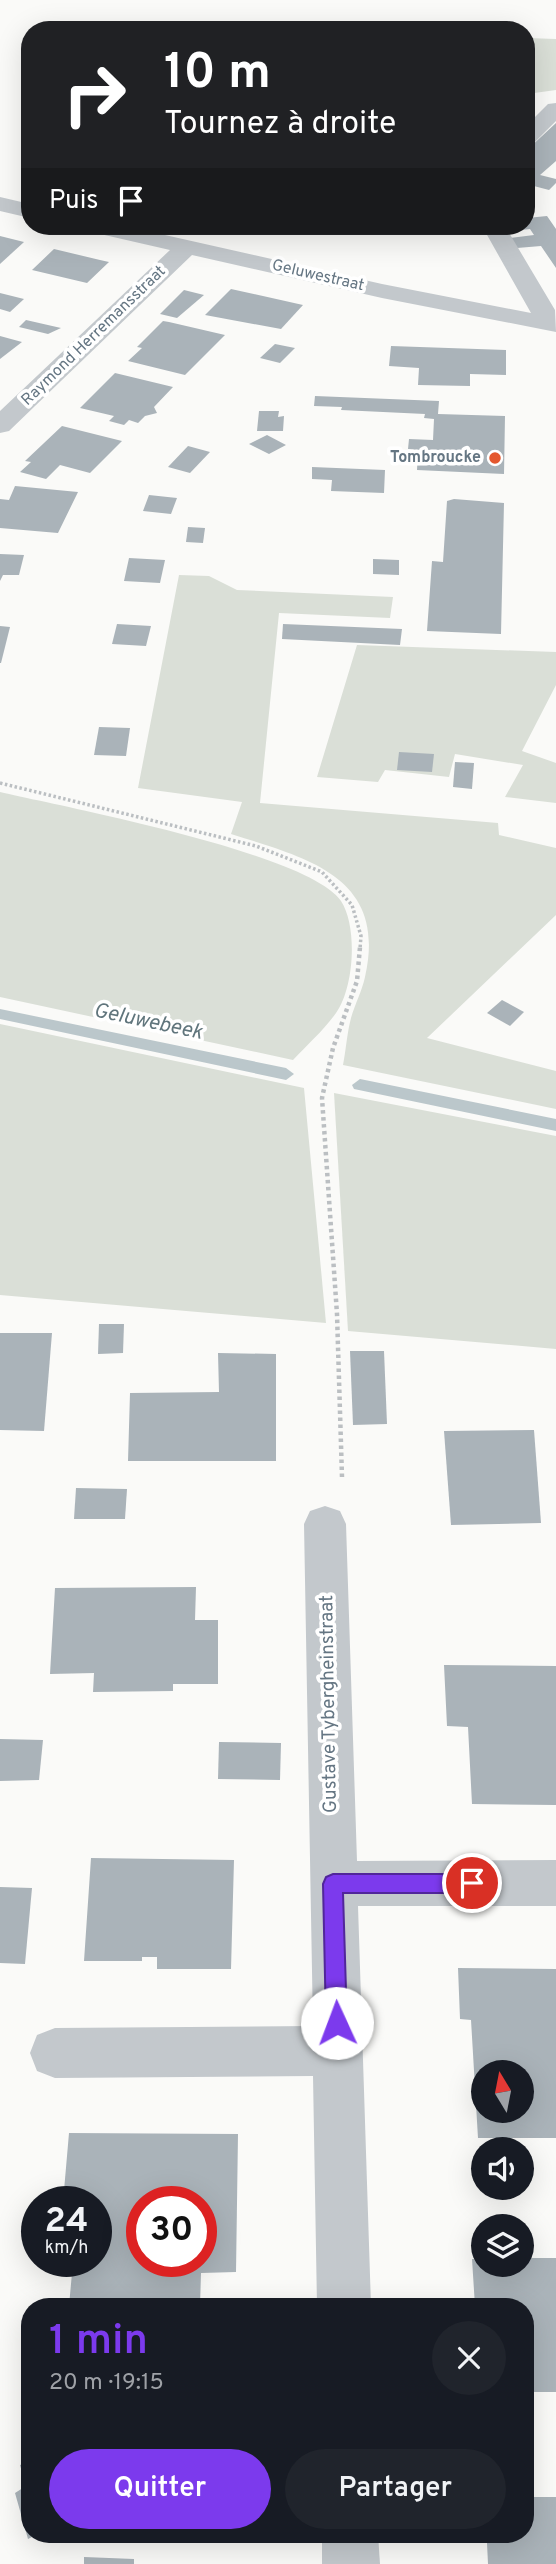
<!DOCTYPE html>
<html lang="fr">
<head>
<meta charset="utf-8">
<style>
  :root { --surface:#171b24; --page:#20242c; --text:#f1f3f6; --muted:#9ea1a6; --accent:#7c3aed }
  body { margin:0; font-family:Overpass,sans-serif; background:var(--page); color:var(--text); height:100vh; display:flex; flex-direction:column; font-size:26px; white-space:nowrap }
  * { box-sizing:border-box; margin:0 }
  p { font-size:23px; color:var(--muted) }
  .icon { flex:none; width:38px; height:38px; fill:none; stroke:currentColor; stroke-width:2; stroke-linecap:round; stroke-linejoin:round }
  .map { position:relative; flex:1; overflow:hidden }
  .panel { position:absolute; left:21px; top:2298px; width:513px; height:245px; display:flex; flex-direction:column; background:var(--surface); border-radius:28px; box-shadow:0 7px 28px #0002 }
  .panel>* { flex:none }
  .top-card { position:absolute; left:21px; top:21px; width:514px; height:214px; border-radius:28px; box-shadow:0 7px 28px #0002; background:#202124; color:#fff; overflow:hidden }
  .needle { width:46px; rotate:350deg }
  .tools { position:absolute; left:471px; top:2060px; display:grid; gap:14px }
  .tools a { display:grid; place-items:center; width:63px; height:63px; border-radius:50%; background:var(--surface); box-shadow:0 7px 28px #0002; font-size:35px }
  .speed { position:absolute; left:21px; top:2186px; display:flex; gap:14px; font-size:35px; font-weight:700; text-align:center }
  .speed>* { display:grid; place-content:center; width:91px; height:91px; border-radius:50%; background:var(--surface); box-shadow:0 7px 28px #0002; line-height:1 }
  .speed small { font-size:18px; font-weight:400 }
  .speed .limit { border:10px solid #d22; background:#fff; color:#111 }
  .pin { position:absolute; display:grid; place-items:center; width:60px; height:60px; color:#fff; margin:-30px; border:4px solid #fff; border-radius:50%; box-shadow:0 2px 7px #0007 }
  .me { position:absolute; width:77px; margin:-38px; rotate:358deg; stroke-linejoin:round; filter:drop-shadow(0 0 5px #0008) }
  .turn { display:flex; align-items:center; gap:24px; height:147px; padding:0 28px; font-size:32px }
  .turn .icon { width:91px; height:91px; stroke-width:2.5 }
  .turn b { display:block; font-size:49px; line-height:60px }
  .then { display:flex; align-items:center; height:66px; padding:0 28px; background:#0003; gap:14px; font-size:26px }
  .round { display:grid; place-items:center; flex:none; width:74px; height:74px; border-radius:37px; background:var(--page) }
  .overview { display:flex; align-items:center; justify-content:space-between; height:119px; padding:0 28px }
  h1 { font-size:42px; font-weight:600; line-height:52px; color:var(--accent) }
  .button { display:flex; gap:14px; margin-top:auto; padding:14px 28px }
  .button a { flex:1; height:80px; border-radius:42px; background:var(--accent); color:#fff; font-size:28px; font-weight:600; line-height:80px; text-align:center }
  .button a+a { background:var(--page); color:var(--text) }
  .map>svg:first-child { display:block }
</style>
</head>
<body>
<div class="map">
<svg width="556" height="2564" viewBox="0 0 556 2564">
  <rect width="100%" height="100%" fill="#fafaf8"/>
  <g fill="#dadfd7">
    <polygon points="527,38 556,39 556,90 527,94"/>
    <path d="M179,575l30,1 28,14 156,7 -3,21 -111,-5 -19,190 238,20 1,12 57,13v67l-129,123 129,33v38l-213,-44c3,-15 4,-32 8,-47 4,-14 11,-27 14,-41 23,-101 -59,-119 -134,-143l11,-32 -104,-14z"/>
    <polygon points="357,645 556,652 556,685 522,751 556,763 556,803 505,797 523,765 455,754 449,777 385,770 378,782 317,777"/>
    <path d="M0,792c64,15 309,61 341,109 17,26 13,87 -5,112 -12,17 -29,32 -43,47l-293,-63z"/>
    <polygon points="0,1024 304,1088 326,1323 0,1295"/>
    <polygon points="334,1093 556,1136 556,1349 348,1331"/>
  </g>
  <g fill="none" stroke-linecap="round" stroke-linejoin="round">
    <g fill="#bbc7cb" fill-rule="evenodd">
      <polygon points="0,1009 286,1068 294,1074 286,1080 0,1019"/>
      <polygon points="360,1079 556,1119 556,1131 354,1089 352,1085"/>
    </g>
  </g>
  <g fill="#aab3b9" fill-rule="evenodd">
    <polygon points="556,123 556,161 540,175 556,179 556,183 549,190 530,185 527,188 527,150"/>
    <polygon points="547,216 556,229 556,268 541,246 517,248 510,238 534,235 530,229 521,230 518,226 527,226 527,218"/>
    <polygon points="0,236 24,242 0,264"/>
    <polygon points="54,249 100,260 109,262 87,283 32,270"/>
    <polygon points="231,289 303,305 281,329 205,315"/>
    <polygon points="184,290 204,295 177,318 160,314"/>
    <polygon points="0,293 24,299 10,312 0,309"/>
    <polygon points="26,320 61,328 48,334 19,327"/>
    <polygon points="163,321 169,322 225,335 185,375 128,361 142,348 137,347"/>
    <polygon points="0,336 22,342 0,359"/>
    <polygon points="275,344 295,348 280,363 260,358"/>
    <polygon points="391,346 506,350 506,375 470,374 470,386 418,385 419,368 389,366"/>
    <polygon points="115,373 173,387 154,407 157,413 145,416 138,423 129,420 124,425 109,421 114,416 80,408"/>
    <polygon points="315,396 439,401 438,414 505,416 504,474 417,470 418,450 408,449 409,439 433,440 434,419 424,418 425,414 341,410 342,407 314,406"/>
    <polygon points="259,411 279,411 278,417 284,416 283,431 257,431"/>
    <polygon points="62,426 122,441 90,473 60,465 46,479 20,472 31,462 25,461"/>
    <polygon points="267,435 286,445 269,454 249,444"/>
    <polygon points="188,446 210,452 190,473 168,467"/>
    <polygon points="312,467 385,470 384,493 331,491 332,480 312,479"/>
    <polygon points="15,486 78,492 58,533 0,528 0,499 9,500"/>
    <polygon points="149,495 177,498 171,514 143,511"/>
    <polygon points="454,499 504,503 501,634 427,631 432,561 443,562 447,501"/>
    <polygon points="188,527 205,528 203,543 186,542"/>
    <polygon points="0,554 24,555 19,575 3,575 0,581"/>
    <polygon points="129,558 165,560 160,583 124,581"/>
    <polygon points="373,559 399,560 399,575 373,574"/>
    <polygon points="117,624 151,626 146,646 112,644"/>
    <polygon points="283,624 402,629 400,645 282,639"/>
    <polygon points="0,626 10,627 1,663 0,663"/>
    <polygon points="99,727 130,728 126,756 94,755"/>
    <polygon points="399,752 434,754 432,772 397,770"/>
    <polygon points="455,762 474,763 472,789 453,787"/>
    <polygon points="502,1000 524,1012 510,1026 487,1013"/>
    <polygon points="99,1324 124,1324 123,1353 98,1354"/>
    <polygon points="0,1333 52,1333 44,1431 0,1430"/>
    <polygon points="350,1351 384,1351 387,1424 353,1425"/>
    <polygon points="218,1353 276,1354 276,1461 128,1461 130,1393 219,1392"/>
    <polygon points="534,1430 541,1523 451,1525 444,1431"/>
    <polygon points="76,1488 127,1489 125,1519 74,1519"/>
    <polygon points="196,1587 195,1620 218,1620 218,1684 173,1684 173,1691 93,1692 94,1673 50,1674 55,1588"/>
    <polygon points="444,1665 556,1666 556,1805 472,1804 468,1727 447,1726"/>
    <polygon points="0,1739 43,1740 39,1780 0,1781"/>
    <polygon points="219,1742 281,1743 280,1780 218,1779"/>
    <polygon points="91,1858 234,1860 231,1969 157,1969 157,1957 142,1957 142,1961 84,1961"/>
    <polygon points="0,1887 32,1888 25,1964 0,1963"/>
    <path d="M458,1968l98,1v169h-78l-7,-118 -11,-1zM483,2072h39v38h-39z"/>
    <path d="M69,2133l169,1 -2,138 -35,1 -1,33h-131l3,-33 -13,1v-13h37v-59h-33zM142,2202h59v59h-59z"/>
    <polygon points="522,2258 556,2258 556,2392 525,2392 525,2306 475,2306 472,2259 483,2259 483,2264 522,2264"/>
    <polygon points="30,2461 30,2534 38,2534 28,2539 15,2493 26,2486 20,2465"/>
    <polygon points="525,2497 556,2497 556,2564 488,2564 487,2543 505,2542 505,2534 525,2534"/>
    <polygon points="84,2557 134,2559 134,2564 84,2564"/>
  </g>
  <g fill="none" stroke-linecap="round" stroke-linejoin="round">
    <polyline stroke="#bbbfc2" stroke-width="3.5" stroke-dasharray="2.5 2.5" stroke-linecap="butt" points="0,783 256,846 322,872 352,905 361,936 360,949"/>
    <polyline stroke="#bbbfc2" stroke-width="4.5" stroke-dasharray="3.5 3.5" stroke-linecap="butt" points="342,1477 337,1314 322,1098 333,1048 357,981 360,947"/>
    <g fill="#c3c8cc" fill-rule="evenodd">
      <polygon points="556,103 556,121 535,142 527,143 527,125 548,104"/>
      <polygon points="0,197 30,204 30,218 0,211"/>
      <polygon points="84,226 125,226 382,284 531,313 482,226 505,226 555,310 556,332 382,298 192,255 9,431 0,433 0,411 170,250 87,231"/>
      <polygon points="325,1506 340,1511 346,1524 357,1861 556,1860 556,1906 358,1906 371,2306 317,2306 313,2076 55,2078 37,2071 30,2053 37,2035 55,2028 313,2026 304,1524 310,1511"/>
      <polygon points="322,2534 378,2534 380,2564 322,2564"/>
    </g>
  </g>
  <polygon fill="#7c3aed" stroke="#51269a" stroke-width="2" points="333,1874 472,1874 479,1877 482,1883 479,1890 472,1893 343,1893 347,2023 344,2031 337,2034 329,2031 326,2023 323,1884 326,1877"/>
  <circle fill="#e4572e" stroke="#fff" stroke-width="2.5" cx="495" cy="458" r="7"/>
  <g text-anchor="middle" dominant-baseline="central" stroke-width="7" stroke-linejoin="round" paint-order="stroke">
    <g font-size="16" fill="#657683" stroke="#fff">
      <text transform="translate(318 276) rotate(13)">Geluwestraat</text>
      <text transform="translate(94 336) rotate(-44)">Raymond Herremansstraat</text>
    </g>
    <g font-size="16" font-weight="bold" fill="#657683" stroke="#fff" text-anchor="end">
      <text x="481" y="458">Tombroucke</text>
    </g>
    <g font-size="19" fill="#657683" stroke="#fff">
      <text transform="translate(329 1704) rotate(-91)">Gustave Tybergheinstraat</text>
    </g>
    <g font-size="21" font-style="italic" fill="#60757c" stroke="#fff">
      <text transform="translate(148 1022) rotate(12)">Geluwebeek</text>
    </g>
  </g>
</svg>
<div class="tools">
<a><svg class="needle" viewBox="-14 -14 28 28"><path d="M0-13l5 13h-10z" fill="#e53935"/><path d="M0 13l5-13h-10z" fill="#9ea1a6"/></svg></a>
<a><svg class="icon" aria-label="sound" viewBox="0 0 24 24"><path d="M4 9h4l5-4v14l-5-4H4zM17 9q2 3 0 6"/></svg></a>
<a><svg class="icon" aria-label="layers" viewBox="0 0 24 24"><path d="M12 4l9 5-9 5-9-5zM3 14l9 5 9-5"/></svg></a>
</div>
<div class="speed"><div>24<small>km/h</small></div><div class="limit">30</div></div>
<div class="pin" style="left:472px;top:1883px;background:#d93025"><svg class="icon" aria-label="arrive" viewBox="0 0 24 24"><path d="M6 21V4h12l-3 4 3 4H6"/></svg></div>
<svg class="me" style="left:337px;top:2023px" viewBox="-20 -20 40 40"><circle r="19" fill="#fff"/><path d="M0-13L10 11 0 6-10 11z" fill="#7c3aed"/></svg>
<div class="top-card">
<div class="turn"><svg class="icon" aria-label="right" viewBox="0 0 24 24"><path d="M7 20v-9h11M14 6l5 5-5 5"/></svg><div><b>10 m</b>Tournez à droite</div></div>
<div class="then">Puis<svg class="icon" aria-label="arrive" viewBox="0 0 24 24"><path d="M6 21V4h12l-3 4 3 4H6"/></svg></div>
</div>
<section class="panel">
<div class="overview"><div><h1>1 min</h1><p>20 m · 19:15</p></div><a class="round"><svg class="icon" aria-label="close" viewBox="0 0 24 24"><path d="M6 6l12 12M18 6L6 18"/></svg></a></div>
<div class="button"><a>Quitter</a><a>Partager</a></div>
</section>
</div>
</body>
</html>
